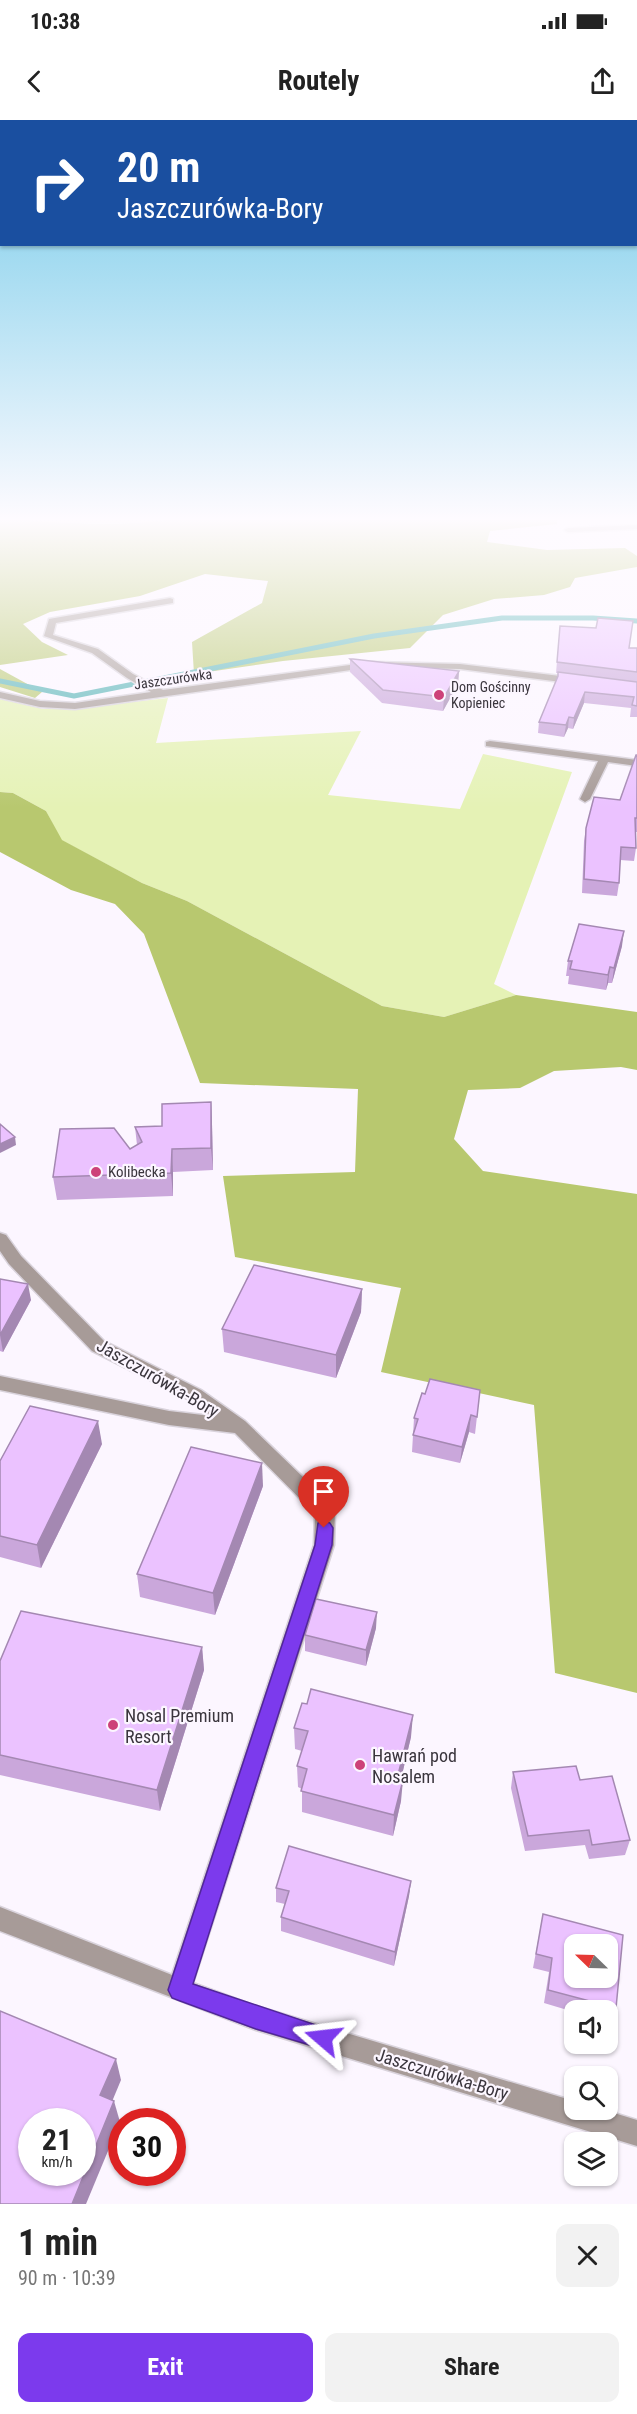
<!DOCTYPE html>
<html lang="en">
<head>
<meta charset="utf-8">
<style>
  :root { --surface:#fff; --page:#f2f2f2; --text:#222; --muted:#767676; --accent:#7c3aed }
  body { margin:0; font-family:"Roboto Condensed",sans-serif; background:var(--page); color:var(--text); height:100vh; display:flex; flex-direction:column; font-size:22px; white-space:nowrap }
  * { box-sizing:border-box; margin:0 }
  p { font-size:20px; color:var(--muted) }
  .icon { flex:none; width:33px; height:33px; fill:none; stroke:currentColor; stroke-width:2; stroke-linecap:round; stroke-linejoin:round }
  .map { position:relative; height:2084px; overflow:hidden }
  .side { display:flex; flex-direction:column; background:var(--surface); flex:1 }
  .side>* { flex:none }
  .banner { position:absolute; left:0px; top:0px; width:638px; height:126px; box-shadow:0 2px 4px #0004; background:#1a4fa0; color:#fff; overflow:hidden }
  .needle { width:39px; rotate:293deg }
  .buttons { position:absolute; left:564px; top:1814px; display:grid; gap:12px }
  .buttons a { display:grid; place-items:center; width:54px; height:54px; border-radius:12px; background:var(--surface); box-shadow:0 2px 4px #0004; font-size:30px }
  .speed { position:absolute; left:18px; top:1988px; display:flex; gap:12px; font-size:30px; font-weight:700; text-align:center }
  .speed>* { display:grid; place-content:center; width:78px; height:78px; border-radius:50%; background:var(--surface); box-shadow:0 2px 4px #0004; line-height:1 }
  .speed small { font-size:15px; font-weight:400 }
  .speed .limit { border:9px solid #d22; background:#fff; color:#111 }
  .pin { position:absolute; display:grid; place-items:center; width:51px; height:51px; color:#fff; margin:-62px -26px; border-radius:50% 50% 50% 0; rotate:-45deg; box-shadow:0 0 6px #0007 }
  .pin .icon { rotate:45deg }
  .me { position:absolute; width:66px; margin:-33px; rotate:287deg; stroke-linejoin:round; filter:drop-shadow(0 0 4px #0008) }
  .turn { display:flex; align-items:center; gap:21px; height:126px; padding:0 18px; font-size:27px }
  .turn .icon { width:78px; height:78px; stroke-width:2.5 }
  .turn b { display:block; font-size:42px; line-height:51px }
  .round { display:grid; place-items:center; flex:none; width:63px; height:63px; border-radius:12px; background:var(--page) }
  .head { display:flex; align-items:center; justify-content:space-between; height:102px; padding:0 18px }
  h1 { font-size:36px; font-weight:700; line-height:45px }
  .action { display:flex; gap:12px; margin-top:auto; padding:12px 18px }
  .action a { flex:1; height:69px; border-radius:12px; background:var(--accent); color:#fff; font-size:24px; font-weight:700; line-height:69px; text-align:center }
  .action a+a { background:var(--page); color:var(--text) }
  .status { display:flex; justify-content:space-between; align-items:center; height:42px; padding:0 30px; background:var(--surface); direction:ltr }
  .status svg { height:16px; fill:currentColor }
  header { display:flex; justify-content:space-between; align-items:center; height:78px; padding:0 18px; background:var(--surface); font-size:27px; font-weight:700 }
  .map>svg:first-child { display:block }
</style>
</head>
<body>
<div class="status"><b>10:38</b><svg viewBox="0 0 49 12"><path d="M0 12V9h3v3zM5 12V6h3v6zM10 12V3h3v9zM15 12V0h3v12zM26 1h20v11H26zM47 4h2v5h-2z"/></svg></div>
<header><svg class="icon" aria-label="back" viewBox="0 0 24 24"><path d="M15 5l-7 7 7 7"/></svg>Routely<svg class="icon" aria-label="share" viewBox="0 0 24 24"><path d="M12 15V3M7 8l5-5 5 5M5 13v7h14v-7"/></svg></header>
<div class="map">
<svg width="637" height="2084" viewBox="0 0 637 2084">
  <rect width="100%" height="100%" fill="#fcf6ff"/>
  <g fill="#e5f2b5">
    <path d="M0,396h188c-61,13 -127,7 -188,2z"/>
    <polygon points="168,578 156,623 361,611 328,675 460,689 483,634 572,652 494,864 516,875 444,897 382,886 187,781 142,763 61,720 46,691 13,673 0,672 0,579 43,589 70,589"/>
  </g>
  <g fill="#b8c86f">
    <path d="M188,396h368l1,8 -67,7 -3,11 60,8 78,-2 12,8v11l-62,11 -5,9 -26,8 -50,4 -51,16 -33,33 -127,13 -89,13 -2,-32 70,-39 6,-22 -63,-7 -65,22 -90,16 -27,12 19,18 26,13 -68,10v-147c61,5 127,11 188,-2z"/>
    <polygon points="0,549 42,572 35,578 0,567"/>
    <polygon points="0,672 13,673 46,691 62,720 142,763 187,781 382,886 444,897 516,875 637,892 637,950 621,947 554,951 520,968 468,970 454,1019 483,1051 637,1074 637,1573 555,1553 534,1285 381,1252 401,1168 235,1137 223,1056 355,1052 358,969 200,963 144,814 115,784 71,770 0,732"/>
  </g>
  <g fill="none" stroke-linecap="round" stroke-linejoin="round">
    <polyline stroke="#58b4b7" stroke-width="5" points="0,561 74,576 374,516 502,498 593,498 637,501"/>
    <g stroke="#d9d3dc" stroke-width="3">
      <g id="minor">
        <polygon points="637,405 637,409 568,412 564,410 568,408"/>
        <polygon points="170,478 173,479 173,483 56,503 53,515 98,529 133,554 163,570 372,542 460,544 577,558 582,561 577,564 460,549 372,547 75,589 40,587 0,578 0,572 40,581 75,583 151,572 127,558 92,533 44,516 49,499"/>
        <polygon points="490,621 637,640 637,646 608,642 590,679 585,682 580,679 598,641 486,626 486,622"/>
        <polygon points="0,1113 6,1115 21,1136 104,1221 201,1270 245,1301 332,1385 335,1391 334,1425 193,1863 256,1886 574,1981 574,1989 601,1989 637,2000 637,2026 256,1910 0,1811 0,1787 172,1855 314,1425 315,1394 235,1313 169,1305 0,1270 0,1256 169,1291 211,1296 189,1280 92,1231 9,1144 0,1131"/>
      </g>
    </g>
    <use href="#minor" fill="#a79b98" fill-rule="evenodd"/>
  </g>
  <g fill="#caa7db">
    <polygon points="560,506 630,528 637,528 637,597 630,597 631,588 584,583 573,609 568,608 564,617 538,613 539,602 557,559 558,553 556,553"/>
    <polygon points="350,539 459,551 458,564 443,591 382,583 350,552"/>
    <polygon points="637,635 637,712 636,712 636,728 634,741 620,740 619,763 617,776 582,773 584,721 586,708 620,680"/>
    <polygon points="622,826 612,863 608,863 606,870 568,864 569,856 566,856 568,841"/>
    <polygon points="211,982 212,1004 213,1050 173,1052 173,1076 57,1080 53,1057 130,1029 137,1025 135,1007 162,1006"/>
    <polygon points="0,1159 31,1180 3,1232 0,1231"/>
    <polygon points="362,1169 361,1192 336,1258 224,1232 222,1209"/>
    <polygon points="480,1270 475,1314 469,1312 460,1343 412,1332 414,1298 425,1274"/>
    <polygon points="102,1324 41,1448 0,1437 0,1341"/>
    <polygon points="263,1366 215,1495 140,1477 137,1454"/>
    <polygon points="376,1508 366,1546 305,1531 305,1515"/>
    <polygon points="202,1527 204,1550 160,1691 0,1655 0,1541"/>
    <polygon points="294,1608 411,1617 401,1659 401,1681 393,1716 302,1692 302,1669 298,1667 297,1646 302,1631 295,1629"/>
    <polygon points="513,1652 580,1660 630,1720 625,1735 589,1739 585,1725 525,1731 511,1668"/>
    <polygon points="411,1761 409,1776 394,1846 281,1811 281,1797 285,1784 276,1782 276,1768"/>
    <polygon points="543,1794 616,1888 611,1902 608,1901 608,1890 574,1890 574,1892 544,1883 549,1852 533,1848"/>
  </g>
  <g fill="#a488b2">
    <polygon points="459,551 458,564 443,591 444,577"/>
    <polygon points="585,572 584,583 573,609 574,598"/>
    <polygon points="569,597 568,608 564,617 566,605"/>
    <polygon points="624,811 622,826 612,863 614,848"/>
    <polygon points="610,847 608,863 606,870 608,855"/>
    <polygon points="211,982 212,1004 213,1050 211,1028"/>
    <polygon points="15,1017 16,1025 0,1033 0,1024"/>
    <polygon points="172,1029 173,1052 173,1076 171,1053"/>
    <polygon points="28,1164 31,1180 3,1232 0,1215"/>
    <polygon points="362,1169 361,1192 336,1258 336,1235"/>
    <polygon points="471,1295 469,1312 460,1343 462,1327"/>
    <polygon points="98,1301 102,1324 41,1448 37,1425"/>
    <polygon points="262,1343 263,1366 215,1495 213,1473"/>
    <polygon points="377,1492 376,1508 366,1546 366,1530"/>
    <polygon points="202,1527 204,1550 160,1691 157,1670"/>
    <polygon points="413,1595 411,1617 396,1680 397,1659"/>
    <polygon points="403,1660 401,1681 393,1716 394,1695"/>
    <polygon points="411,1761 409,1776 394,1846 395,1832"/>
    <polygon points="116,1939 121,1960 106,1996 100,1975"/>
    <polygon points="114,1981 120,2002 86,2084 72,2084"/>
  </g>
  <g fill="#ebc2ff" stroke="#a488b2" stroke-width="1.5" fill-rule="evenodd">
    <polygon points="598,498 633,501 629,528 637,528 637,552 557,542 560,506 596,508"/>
    <polygon points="350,539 353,539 459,551 444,577 383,570"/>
    <polygon points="558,552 637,562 637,586 632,585 634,577 585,572 574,598 569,597 566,605 539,602 558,556"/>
    <polygon points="636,635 637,635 637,698 635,698 636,728 621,727 619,763 584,759 586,708 594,677 620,680"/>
    <polygon points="579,804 624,811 614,848 610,847 608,855 570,849 572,841 568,841"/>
    <polygon points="211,982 211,1028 172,1029 171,1053 53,1057 60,1009 114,1008 130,1029 142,1022 135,1007 162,1006 162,984"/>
    <polygon points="0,1004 15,1017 0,1024"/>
    <polygon points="254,1145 362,1169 336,1235 222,1209"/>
    <polygon points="0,1159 28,1164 0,1215"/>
    <polygon points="430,1259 480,1270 477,1297 471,1295 462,1327 413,1315 418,1299 414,1298 422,1273 425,1274"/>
    <polygon points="30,1286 98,1301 37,1425 0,1416 0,1341"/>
    <polygon points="191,1327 262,1343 213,1473 137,1454"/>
    <polygon points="316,1479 377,1492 366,1530 305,1515"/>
    <polygon points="21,1491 202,1527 157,1670 0,1635 0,1541"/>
    <polygon points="311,1569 413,1595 397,1659 403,1660 394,1695 301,1671 307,1649 297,1646 308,1611 294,1608 302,1583 307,1584"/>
    <polygon points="576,1646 580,1660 612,1656 630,1720 592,1725 589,1710 528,1716 513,1652"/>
    <polygon points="289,1726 411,1761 395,1832 281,1797 289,1771 276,1768"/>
    <path d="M543,1794l80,21 -7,73 -68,-18 4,-32 -16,-4zM574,1824h34v33h-34z"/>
    <path d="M0,1891l116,48 -16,36 14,6 -42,103h-72zM32,2001h50v51h-50z"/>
  </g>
  <linearGradient id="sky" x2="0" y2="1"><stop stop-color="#73cae9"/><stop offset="0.58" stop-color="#fefbff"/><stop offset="1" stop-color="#fefbff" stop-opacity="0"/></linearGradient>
  <rect width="637" height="688" fill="url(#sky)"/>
  <polygon fill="#7c3aed" stroke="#51269a" stroke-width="1.5" points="324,1401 330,1403 333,1408 332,1425 193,1864 331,1910 335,1918 331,1926 323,1929 256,1909 180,1881 172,1878 168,1870 315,1425 318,1403"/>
  <g fill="#cd4279" stroke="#fcf6ff" stroke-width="2">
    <circle cx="439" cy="575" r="6"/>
    <circle cx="96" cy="1052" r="6"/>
    <circle cx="113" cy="1605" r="6"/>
    <circle cx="360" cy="1645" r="6"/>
  </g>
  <g text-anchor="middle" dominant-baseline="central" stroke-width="4.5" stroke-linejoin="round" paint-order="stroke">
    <g font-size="14" fill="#3a353d" stroke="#fcf6ff">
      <text transform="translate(173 559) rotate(-8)">Jaszczurówka</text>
    </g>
    <g font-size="14" fill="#3a353d" stroke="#fcf6ff" text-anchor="start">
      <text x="451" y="567">Dom Gościnny<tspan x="451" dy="16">Kopieniec</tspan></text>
    </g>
    <g font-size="15" fill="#3a353d" stroke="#fcf6ff" text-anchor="start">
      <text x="108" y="1052">Kolibecka</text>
    </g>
    <g font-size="18" fill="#3a353d" stroke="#fcf6ff">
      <text transform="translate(158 1258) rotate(30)">Jaszczurówka-Bory</text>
      <text transform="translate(442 1954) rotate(17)">Jaszczurówka-Bory</text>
    </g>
    <g font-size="18" fill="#3a353d" stroke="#fcf6ff" text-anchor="start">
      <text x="125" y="1595">Nosal Premium<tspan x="125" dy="21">Resort</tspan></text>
      <text x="372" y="1635">Hawrań pod<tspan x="372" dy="21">Nosalem</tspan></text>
    </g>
  </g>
</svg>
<div class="buttons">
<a><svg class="needle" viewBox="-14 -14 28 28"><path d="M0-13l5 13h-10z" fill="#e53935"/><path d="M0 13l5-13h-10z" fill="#767676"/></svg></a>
<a><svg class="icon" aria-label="sound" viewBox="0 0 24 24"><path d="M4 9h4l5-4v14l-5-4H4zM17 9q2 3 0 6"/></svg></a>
<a><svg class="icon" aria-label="search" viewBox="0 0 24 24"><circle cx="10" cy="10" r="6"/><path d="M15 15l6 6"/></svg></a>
<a><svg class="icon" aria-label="layers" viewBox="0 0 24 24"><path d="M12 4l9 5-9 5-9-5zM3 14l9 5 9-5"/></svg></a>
</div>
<div class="speed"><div>21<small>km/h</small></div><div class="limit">30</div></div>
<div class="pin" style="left:324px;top:1408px;background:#d93025"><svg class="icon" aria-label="arrive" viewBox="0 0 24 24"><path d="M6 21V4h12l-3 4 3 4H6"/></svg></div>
<svg class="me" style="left:323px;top:1918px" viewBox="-20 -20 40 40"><path d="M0-17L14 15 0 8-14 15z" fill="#7c3aed" stroke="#fff" stroke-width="4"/></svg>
<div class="banner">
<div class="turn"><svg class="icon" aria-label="right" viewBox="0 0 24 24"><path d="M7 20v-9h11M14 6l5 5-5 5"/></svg><div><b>20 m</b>Jaszczurówka-Bory</div></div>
</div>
</div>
<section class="side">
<div class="head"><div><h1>1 min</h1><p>90 m · 10:39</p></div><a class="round"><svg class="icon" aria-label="close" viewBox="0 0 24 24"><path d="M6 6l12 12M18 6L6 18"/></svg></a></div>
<div class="action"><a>Exit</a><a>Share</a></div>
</section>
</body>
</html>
